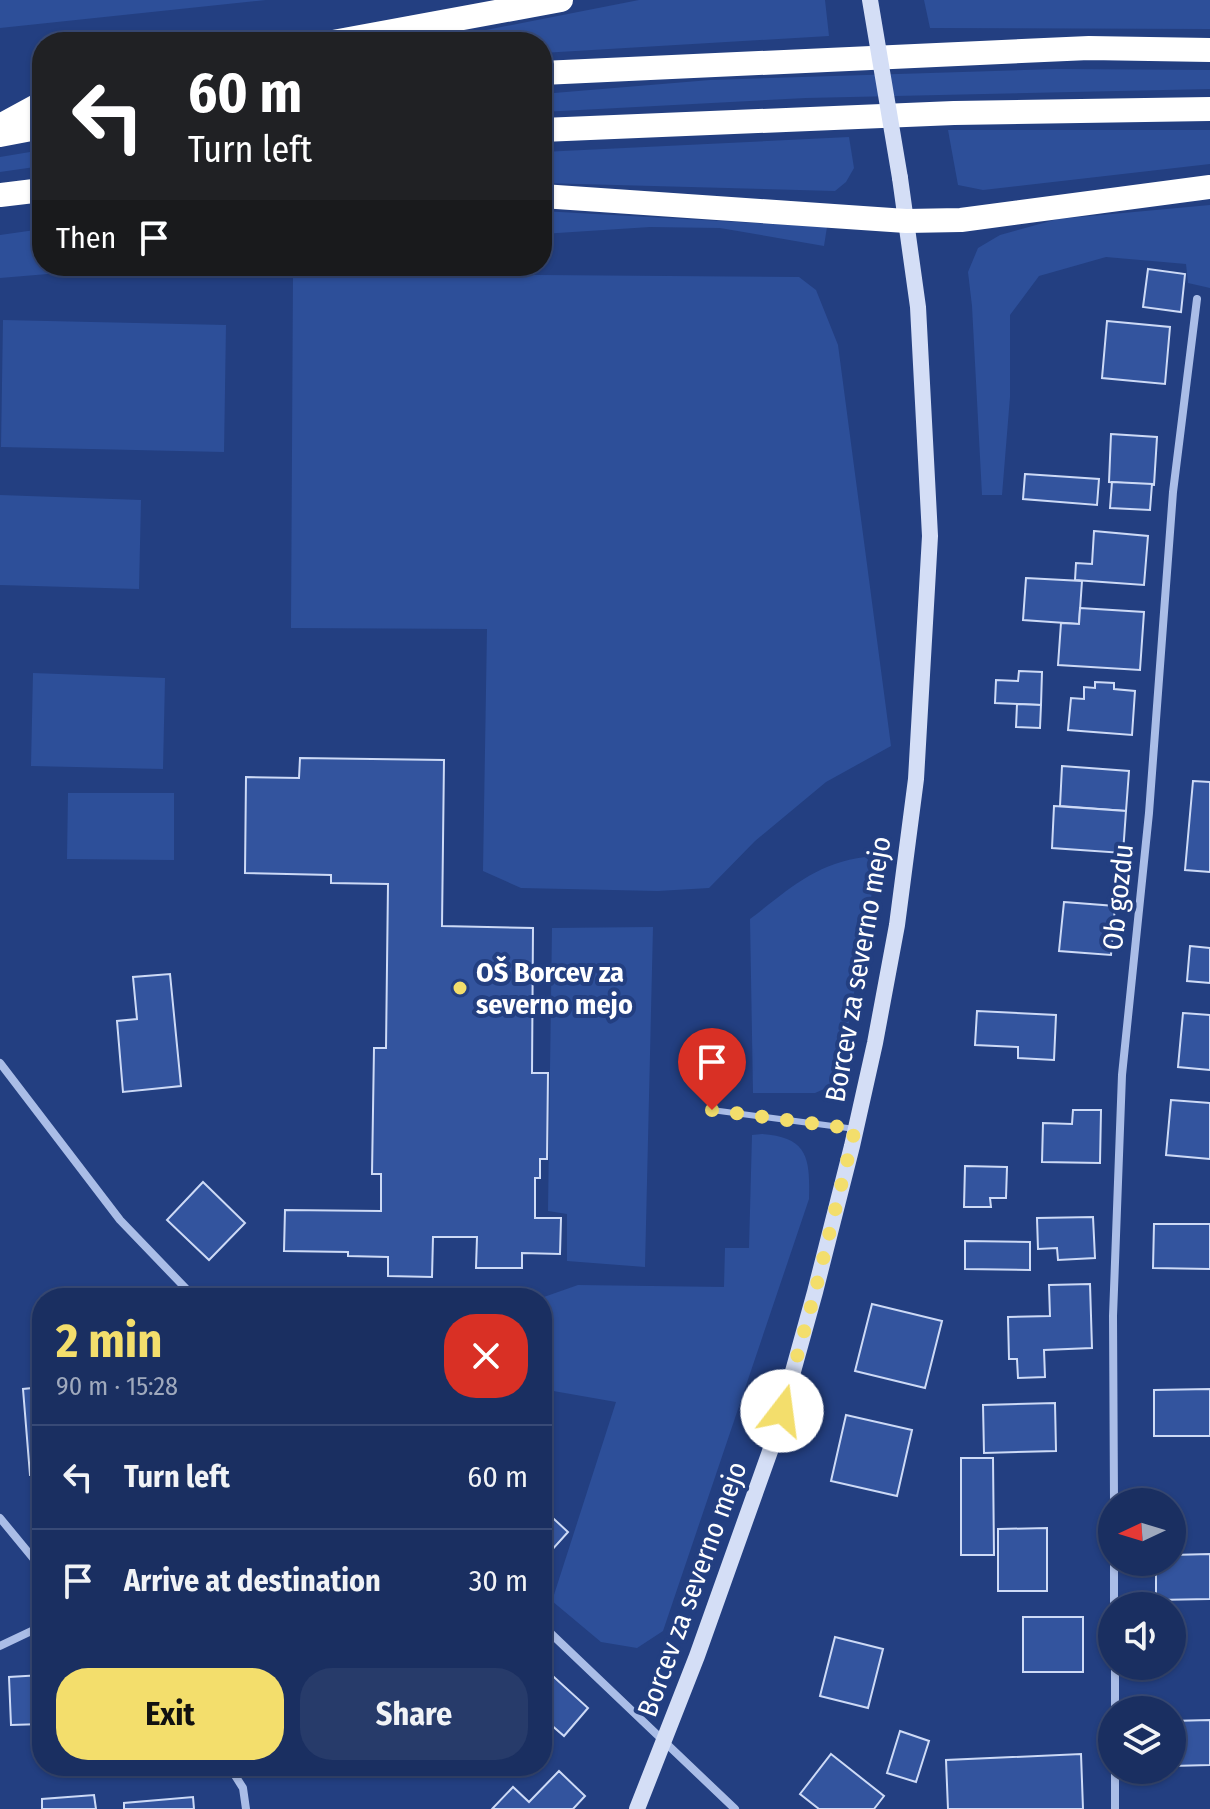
<!DOCTYPE html>
<html lang="en">
<head>
<meta charset="utf-8">
<style>
  :root { --surface:#1a2f61; --page:#273b6a; --text:#f1f3f6; --muted:#9fa9bd; --line:#384a76; --accent:#f3de6c }
  body { margin:0; font-family:"Fira Sans Condensed",sans-serif; background:var(--page); color:var(--text); height:100vh; display:flex; flex-direction:column; font-size:30px; white-space:nowrap }
  * { box-sizing:border-box; margin:0 }
  p { font-size:26px; color:var(--muted) }
  .icon { flex:none; width:44px; height:44px; fill:none; stroke:currentColor; stroke-width:2; stroke-linecap:round; stroke-linejoin:round }
  .map { position:relative; flex:1; overflow:hidden }
  .sheet { position:absolute; left:32px; top:1288px; width:520px; height:488px; display:flex; flex-direction:column; background:var(--surface); border-radius:32px; box-shadow:0 2px 6px #0004,0 0 0 2px var(--line) }
  .sheet>* { flex:none }
  .top-card { position:absolute; left:32px; top:32px; width:520px; height:244px; border-radius:32px; box-shadow:0 2px 6px #0004,0 0 0 2px var(--line); background:#202124; color:#fff; overflow:hidden }
  .needle { width:52px; rotate:266deg }
  .buttons { position:absolute; left:1098px; top:1488px; display:grid; gap:16px }
  .buttons a { display:grid; place-items:center; width:88px; height:88px; border-radius:50%; background:var(--surface); box-shadow:0 2px 6px #0004,0 0 0 2px var(--line); font-size:40px }
  .pin { position:absolute; display:grid; place-items:center; width:68px; height:68px; color:#fff; margin:-82px -34px; border-radius:50% 50% 50% 0; rotate:-45deg; box-shadow:0 0 8px #0007 }
  .pin .icon { rotate:45deg }
  .me { position:absolute; width:88px; margin:-44px; rotate:15deg; stroke-linejoin:round; filter:drop-shadow(0 0 6px #0008) }
  .turn { display:flex; align-items:center; gap:28px; height:168px; padding:0 24px; font-size:36px }
  .turn .icon { width:104px; height:104px; stroke-width:2.5 }
  .turn b { display:block; font-size:56px; line-height:68px }
  .then { display:flex; align-items:center; height:76px; padding:0 24px; background:#0003; gap:16px; font-size:30px }
  .round { display:grid; place-items:center; flex:none; width:84px; height:84px; border-radius:32px; background:var(--page) }
  .head { display:flex; align-items:center; justify-content:space-between; height:136px; padding:0 24px }
  h1 { font-size:48px; font-weight:700; line-height:60px; color:var(--accent) }
  .button { display:flex; gap:16px; margin-top:auto; padding:16px 24px }
  .button a { flex:1; height:92px; border-radius:32px; background:var(--accent); color:#111; font-size:32px; font-weight:700; line-height:92px; text-align:center }
  .button a+a { background:var(--page); color:var(--text) }
  ul { padding:0; list-style:none }
  li { display:flex; align-items:center; gap:24px; height:104px; padding:0 24px; border-top:2px solid var(--line) }
  li div { flex:1 }
  li b { display:block; font-size:30px }
  li em { font-style:normal }
  .map>svg:first-child { display:block }
</style>
</head>
<body>
<div class="map">
<svg width="1210" height="1809" viewBox="0 0 1210 1809">
  <rect width="100%" height="100%" fill="#233f81"/>
  <g fill="#2d4f99">
    <polygon points="0,0 266,0 0,28"/>
    <polygon points="639,0 825,0 829,36 542,53 542,42 425,42"/>
    <polygon points="924,0 1210,0 1210,29 930,28"/>
    <polygon points="1056,69 1210,70 1210,89 806,98 542,112 542,94 710,80"/>
    <polygon points="948,130 1210,130 1210,164 983,190 958,185"/>
    <polygon points="849,137 854,168 846,182 835,191 542,183 542,152"/>
    <polygon points="42,150 42,166 0,172 0,157"/>
    <polygon points="1210,205 1210,288 1188,283 1186,264 1106,257 1039,276 1010,315 1010,397 1002,495 982,495 972,306 968,272 978,248 1000,235 1058,219"/>
    <polygon points="542,211 827,227 824,246 720,228 650,227 542,234"/>
    <polygon points="42,229 42,266 143,266 0,278 0,235"/>
    <polygon points="293,273 799,277 816,290 838,345 891,746 826,782 755,841 709,888 658,891 521,888 483,871 487,629 291,628"/>
    <polygon points="3,320 226,325 224,452 1,447"/>
    <polygon points="0,495 141,500 139,589 0,585"/>
    <polygon points="33,673 165,678 163,769 31,766"/>
    <polygon points="68,793 174,793 174,860 67,859"/>
    <path d="M865,857l7,6 2,18 -33,185 -10,20 -16,7h-62l-3,-174c38,-29 66,-56 115,-62z"/>
    <polygon points="653,927 645,1267 567,1261 567,1214 548,1211 552,928"/>
    <path d="M762,1134c47,3 48,26 47,65l-146,432 -26,17 -36,-6 -49,-41 64,-199 -74,-13 -1,-91 37,-13 146,2 1,-39h24l3,-113z"/>
  </g>
  <g fill="#33549e" stroke="#cddaf6" stroke-width="2">
    <polygon points="1148,269 1185,274 1181,312 1143,307"/>
    <polygon points="1107,321 1170,327 1165,384 1102,378"/>
    <polygon points="1111,434 1157,437 1154,485 1109,482"/>
    <polygon points="1025,474 1099,479 1097,505 1023,499"/>
    <polygon points="1112,482 1152,484 1150,510 1110,508"/>
    <polygon points="1094,531 1148,536 1144,585 1075,580 1076,563 1092,564"/>
    <polygon points="1026,578 1082,581 1079,624 1023,620"/>
    <polygon points="1080,608 1144,612 1140,670 1058,665 1061,623 1079,624"/>
    <polygon points="1019,671 1042,672 1041,705 995,703 996,680 1018,681"/>
    <polygon points="1095,682 1114,683 1114,689 1135,691 1132,735 1068,730 1071,698 1084,699 1084,687 1095,688"/>
    <polygon points="1017,704 1041,705 1040,728 1016,727"/>
    <polygon points="300,758 444,760 442,926 533,928 532,1073 548,1073 547,1159 540,1159 540,1178 535,1178 535,1218 561,1218 560,1254 522,1253 522,1268 476,1268 477,1237 433,1237 432,1277 388,1276 388,1257 348,1256 348,1252 284,1251 285,1210 381,1211 381,1174 372,1174 374,1048 386,1048 388,884 331,883 331,875 245,873 246,777 299,778"/>
    <polygon points="1062,766 1129,771 1126,811 1060,806"/>
    <polygon points="1193,781 1210,782 1210,872 1185,870"/>
    <polygon points="1054,806 1126,811 1123,853 1052,848"/>
    <polygon points="1064,902 1115,906 1111,955 1059,951"/>
    <polygon points="1190,946 1210,948 1210,983 1187,981"/>
    <polygon points="170,974 181,1086 123,1092 117,1021 137,1019 133,977"/>
    <polygon points="977,1011 1056,1015 1054,1060 1018,1058 1018,1047 975,1045"/>
    <polygon points="1183,1013 1210,1015 1210,1070 1178,1067"/>
    <polygon points="1171,1100 1210,1103 1210,1159 1166,1155"/>
    <polygon points="1073,1110 1101,1110 1100,1163 1042,1162 1043,1123 1072,1124"/>
    <polygon points="965,1166 1007,1167 1006,1198 990,1198 991,1207 964,1207"/>
    <polygon points="203,1182 245,1223 209,1260 167,1220"/>
    <polygon points="1093,1217 1095,1258 1058,1260 1057,1248 1038,1249 1037,1218"/>
    <polygon points="1154,1224 1210,1224 1210,1269 1153,1268"/>
    <polygon points="965,1241 1030,1242 1030,1270 965,1269"/>
    <polygon points="1090,1284 1092,1348 1044,1350 1045,1377 1018,1378 1017,1359 1009,1359 1008,1317 1050,1316 1049,1285"/>
    <polygon points="872,1304 942,1321 925,1388 855,1371"/>
    <polygon points="42,1387 42,1474 30,1475 23,1389"/>
    <polygon points="1210,1389 1210,1436 1154,1436 1154,1390"/>
    <polygon points="1055,1403 1056,1451 984,1453 983,1405"/>
    <polygon points="846,1415 912,1430 897,1496 831,1481"/>
    <polygon points="961,1458 993,1458 994,1555 961,1555"/>
    <polygon points="542,1508 568,1532 542,1561"/>
    <polygon points="1047,1528 1047,1591 998,1591 998,1529"/>
    <polygon points="1210,1554 1210,1599 1156,1600 1156,1562 1172,1562 1172,1555"/>
    <rect x="1023" y="1617" width="60" height="55"/>
    <polygon points="835,1637 883,1649 868,1708 820,1696"/>
    <polygon points="544,1668 588,1708 564,1736 542,1717"/>
    <polygon points="42,1675 42,1724 11,1725 9,1677"/>
    <polygon points="1210,1720 1210,1765 1172,1766 1172,1721"/>
    <polygon points="900,1731 929,1741 916,1782 887,1773"/>
    <polygon points="831,1754 884,1796 874,1809 819,1809 800,1794"/>
    <polygon points="1081,1754 1083,1809 948,1809 946,1760"/>
    <polygon points="559,1771 585,1796 573,1809 492,1809 513,1787 529,1802"/>
    <polygon points="94,1795 96,1809 42,1809 42,1799"/>
    <polygon points="193,1797 194,1809 124,1809 124,1803"/>
  </g>
  <g fill="none" stroke-linecap="round" stroke-linejoin="round">
    <polyline stroke="#aabde7" stroke-width="6" points="712,1110 855,1129"/>
    <g stroke="#aabde7" stroke-width="8">
      <polyline points="0,1063 120,1220 195,1298"/>
      <polyline points="1114,1502 1113,1316 1122,1075 1149,813 1173,492 1197,299"/>
      <polyline points="0,1518 42,1569"/>
      <polyline points="1114,1562 1114,1606"/>
      <polyline points="542,1625 735,1809"/>
      <polyline points="0,1646 42,1626"/>
      <polyline points="1115,1666 1115,1710"/>
      <polyline points="229,1766 243,1788 246,1809"/>
      <polyline points="1115,1770 1115,1809"/>
    </g>
    <polyline stroke="#d4def6" stroke-width="16" points="637,1809 697,1656 774,1440 815,1292 852,1146 875,1043 897,925 916,779 930,536 918,307 900,178"/>
    <g stroke="#fff" stroke-width="24">
      <polyline points="333,42 561,0"/>
      <polyline points="542,73 1089,48 1210,50"/>
      <polyline points="0,126 42,103"/>
      <polyline points="542,130 954,113 1210,109"/>
      <polyline points="0,135 42,127"/>
      <polyline points="0,195 42,190"/>
      <polyline points="542,196 906,221 961,220 1210,187"/>
    </g>
    <polyline stroke="#d4def6" stroke-width="16" points="870,0 900,178"/>
  </g>
  <g fill="none" stroke-linecap="round" stroke-linejoin="round">
    <polyline stroke="#f3de6c" stroke-width="14" stroke-dasharray="0 25.2" points="712,1110 855,1129 815,1292 782,1411"/>
  </g>
  <circle fill="#f3de6c" stroke="#233f81" stroke-width="3" cx="460" cy="988" r="8"/>
  <g text-anchor="middle" dominant-baseline="central" stroke-width="8" stroke-linejoin="round" paint-order="stroke">
    <g font-size="28" fill="#fff" stroke="#233f81">
      <text transform="translate(1118 897) rotate(-84)">Ob gozdu</text>
      <text transform="translate(858 969) rotate(-80)">Borcev za severno mejo</text>
      <text transform="translate(692 1589) rotate(-70)">Borcev za severno mejo</text>
    </g>
    <g font-size="28" font-weight="bold" fill="#fff" stroke="#233f81" text-anchor="start">
      <text x="476" y="972">OŠ Borcev za<tspan x="476" dy="32">severno mejo</tspan></text>
    </g>
  </g>
</svg>
<div class="buttons">
<a><svg class="needle" viewBox="-14 -14 28 28"><path d="M0-13l5 13h-10z" fill="#e53935"/><path d="M0 13l5-13h-10z" fill="#9fa9bd"/></svg></a>
<a><svg class="icon" aria-label="sound" viewBox="0 0 24 24"><path d="M4 9h4l5-4v14l-5-4H4zM17 9q2 3 0 6"/></svg></a>
<a><svg class="icon" aria-label="layers" viewBox="0 0 24 24"><path d="M12 4l9 5-9 5-9-5zM3 14l9 5 9-5"/></svg></a>
</div>
<div class="pin" style="left:712px;top:1110px;background:#d93025"><svg class="icon" aria-label="arrive" viewBox="0 0 24 24"><path d="M6 21V4h12l-3 4 3 4H6"/></svg></div>
<svg class="me" style="left:782px;top:1411px" viewBox="-20 -20 40 40"><circle r="19" fill="#fff"/><path d="M0-13L10 11 0 6-10 11z" fill="#f3de6c"/></svg>
<div class="top-card">
<div class="turn"><svg class="icon" aria-label="left" viewBox="0 0 24 24"><path d="M17 20v-9H6M10 6l-5 5 5 5"/></svg><div><b>60 m</b>Turn left</div></div>
<div class="then">Then<svg class="icon" aria-label="arrive" viewBox="0 0 24 24"><path d="M6 21V4h12l-3 4 3 4H6"/></svg></div>
</div>
<section class="sheet">
<div class="head"><div><h1>2 min</h1><p>90 m · 15:28</p></div><a class="round" style="background:#d93025;color:#fff"><svg class="icon" aria-label="close" viewBox="0 0 24 24"><path d="M6 6l12 12M18 6L6 18"/></svg></a></div>
<ul>
<li><svg class="icon" aria-label="left" viewBox="0 0 24 24"><path d="M17 20v-9H6M10 6l-5 5 5 5"/></svg><div><b>Turn left</b></div><em>60 m</em></li>
<li><svg class="icon" aria-label="arrive" viewBox="0 0 24 24"><path d="M6 21V4h12l-3 4 3 4H6"/></svg><div><b>Arrive at destination</b></div><em>30 m</em></li>
</ul>
<div class="button"><a>Exit</a><a>Share</a></div>
</section>
</div>
</body>
</html>
